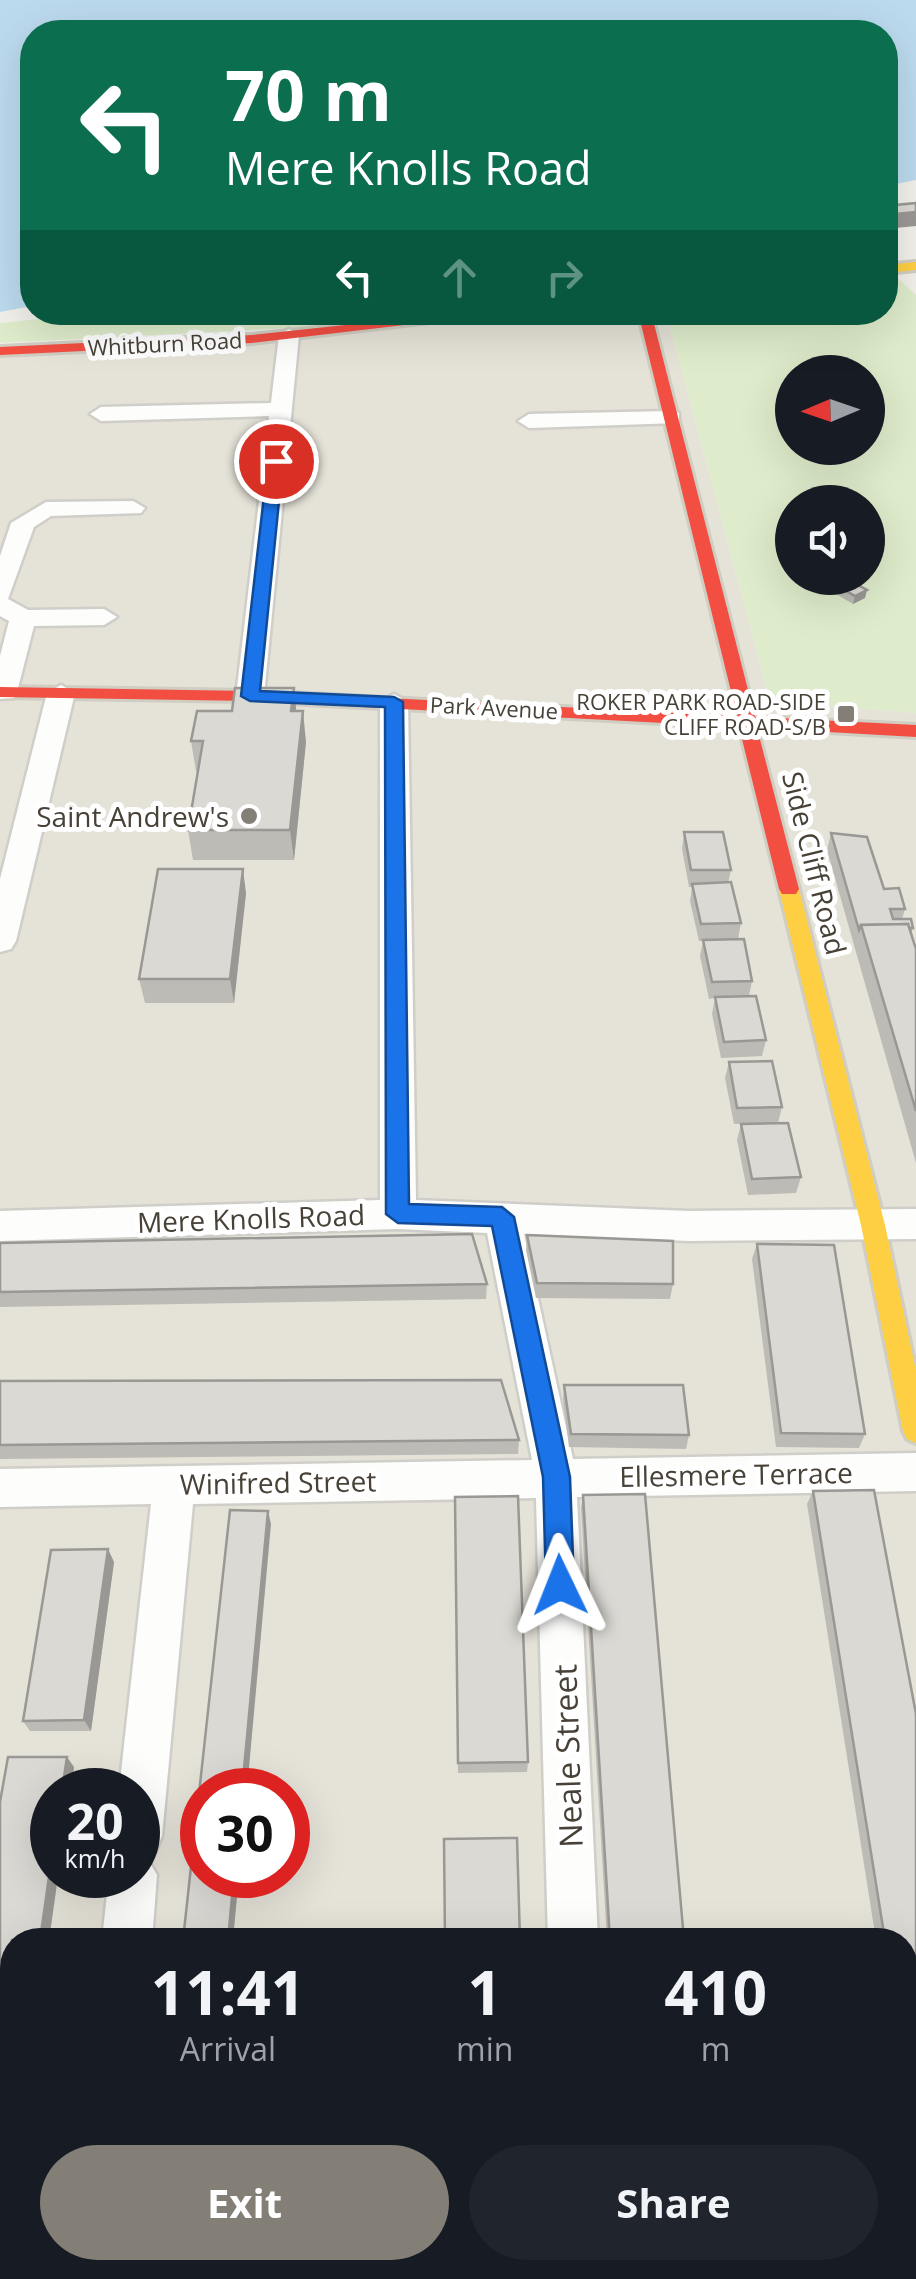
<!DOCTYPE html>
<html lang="en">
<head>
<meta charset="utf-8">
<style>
  :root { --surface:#171b24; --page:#20242c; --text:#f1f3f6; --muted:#9ea1a6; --accent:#837e76 }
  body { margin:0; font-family:"Open Sans",sans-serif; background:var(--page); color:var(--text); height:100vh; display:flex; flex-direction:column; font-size:38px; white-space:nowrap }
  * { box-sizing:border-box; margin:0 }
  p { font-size:32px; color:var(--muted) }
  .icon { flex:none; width:55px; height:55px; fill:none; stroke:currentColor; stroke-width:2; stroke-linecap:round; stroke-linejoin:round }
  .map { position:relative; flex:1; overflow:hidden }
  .panel { position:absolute; left:0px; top:1928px; width:918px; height:352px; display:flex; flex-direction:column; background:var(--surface); border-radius:40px 40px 0 0; box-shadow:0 10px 40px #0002 }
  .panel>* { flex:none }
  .hud { position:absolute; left:20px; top:20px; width:878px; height:305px; border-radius:40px; box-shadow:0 10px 40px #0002; background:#0b6e4f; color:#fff; overflow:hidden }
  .needle { width:65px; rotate:268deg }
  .buttons { position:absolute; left:775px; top:355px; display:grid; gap:20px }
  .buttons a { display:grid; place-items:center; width:110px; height:110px; border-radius:50%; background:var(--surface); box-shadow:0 10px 40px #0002; font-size:50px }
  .speed { position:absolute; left:30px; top:1768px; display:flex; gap:20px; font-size:50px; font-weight:700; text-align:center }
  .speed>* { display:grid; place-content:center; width:130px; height:130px; border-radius:50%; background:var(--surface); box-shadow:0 10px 40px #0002; line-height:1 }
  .speed small { font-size:25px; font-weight:400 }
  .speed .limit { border:15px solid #d22; background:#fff; color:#111 }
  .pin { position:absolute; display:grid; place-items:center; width:85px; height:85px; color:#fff; margin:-42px; border:5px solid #fff; border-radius:50%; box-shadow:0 2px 10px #0007 }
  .me { position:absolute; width:110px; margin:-55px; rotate:358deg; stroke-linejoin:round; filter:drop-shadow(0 0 8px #0008) }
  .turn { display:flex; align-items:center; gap:35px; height:210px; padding:0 40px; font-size:45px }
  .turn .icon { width:130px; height:130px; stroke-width:2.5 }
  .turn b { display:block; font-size:70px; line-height:85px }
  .lanes { display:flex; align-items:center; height:95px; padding:0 40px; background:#0003; justify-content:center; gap:50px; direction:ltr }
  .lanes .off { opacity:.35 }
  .eta { display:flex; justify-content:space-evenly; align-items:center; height:170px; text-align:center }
  .eta b { font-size:60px; font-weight:700; line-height:70px }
  .cta { display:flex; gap:20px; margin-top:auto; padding:20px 40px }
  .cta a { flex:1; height:115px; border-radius:60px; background:var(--accent); color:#fff; font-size:40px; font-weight:700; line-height:115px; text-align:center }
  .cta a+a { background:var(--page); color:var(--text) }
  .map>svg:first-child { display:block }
</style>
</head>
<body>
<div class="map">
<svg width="916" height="2279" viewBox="0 0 916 2279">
  <rect width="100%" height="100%" fill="#f1f0eb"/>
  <path fill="#e5e2d8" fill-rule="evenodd" d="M508,313l159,2 103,386 146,12v1566h-916v-1928zM52,1790h86v85h-86zM202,1790h86v85h-86zM12,1940h893v328h-893z"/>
  <g fill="#deeccb" fill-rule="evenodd">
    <path d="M899,279l17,16v418l-146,-12 -103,-386 218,-3v-31zM792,372h76v76h-76zM792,502h76v76h-76z"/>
    <polygon points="107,312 447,313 289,328 0,343 0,323"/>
  </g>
  <polygon fill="#bcdaee" points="0,0 916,0 916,180 885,186 885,32 32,32 32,306 0,312"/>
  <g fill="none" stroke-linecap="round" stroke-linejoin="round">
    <g stroke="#cfcec9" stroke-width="5">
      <g id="street">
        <polygon points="289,329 299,335 264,696 250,704 236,696 269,416 101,421 90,414 101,407 271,403 279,335"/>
        <polygon points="671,411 679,413 679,423 529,428 518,421 529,414"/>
        <polygon points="133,501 145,508 141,513 51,516 34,527 8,599 28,610 104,609 117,617 104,625 34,626 17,692 14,698 0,699 0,656 9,621 0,616 0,556 11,523 46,502"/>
        <polygon points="61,685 75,693 16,941 11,949 0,952 0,879 47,693"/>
        <polygon points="394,694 408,702 416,1200 689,1211 916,1209 916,1239 689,1241 524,1234 573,1459 916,1453 916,1491 577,1497 598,1940 548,1940 536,1498 193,1504 162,1836 155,1853 146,1856 157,1875 152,1940 102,1940 109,1875 138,1875 138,1790 119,1790 151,1504 0,1507 0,1469 532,1460 487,1233 398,1229 0,1241 0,1211 380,1200 380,702"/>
        <polygon points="64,2268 119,2268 119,2279 63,2279"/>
        <polygon points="558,2268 613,2268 614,2279 558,2279"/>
      </g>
    </g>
    <g stroke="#d0cdc2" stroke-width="6">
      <g id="slow">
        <polygon points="916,262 916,270 885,273 885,265"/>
        <polygon points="789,882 799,889 885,1225 916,1371 916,1443 907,1439 903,1431 861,1225 779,889"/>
      </g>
    </g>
    <g stroke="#d0cdc2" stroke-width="6">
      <g id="jam">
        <polygon points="466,312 514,312 252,343 0,355 0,347 252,335"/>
        <polygon points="638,312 651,312 755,717 916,725 916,737 757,728 799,889 796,894 782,894 779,889 739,727 250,701 0,697 0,687 250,691 737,716"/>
      </g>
    </g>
    <use href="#street" fill="#fdfdfc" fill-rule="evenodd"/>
    <use href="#slow" fill="#ffcf43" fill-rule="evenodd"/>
    <use href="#jam" fill="#f24e42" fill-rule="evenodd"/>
  </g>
  <g fill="#bcbbb6">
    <polygon points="826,579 865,598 853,604 824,587"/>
    <polygon points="294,688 296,711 306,742 294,860 193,860 188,830 198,771 196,771 191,741 232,711"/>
    <polygon points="684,832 731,870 728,883 741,923 738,939 752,981 749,996 766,1040 762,1056 721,1058 712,1014 715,998 709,999 700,956 703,941 699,941 690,901 692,887 689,887 682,849"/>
    <polygon points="831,833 884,889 905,909 902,919 913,928 911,934 916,949 916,1163 827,850"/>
    <polygon points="246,893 234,1003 145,1003 139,979"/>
    <polygon points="729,1062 782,1107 778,1123 734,1124 725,1078"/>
    <polygon points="741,1124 801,1177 796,1193 748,1195 737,1140"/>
    <polygon points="527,1235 673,1284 670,1299 536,1298 526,1250"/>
    <polygon points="0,1243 487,1284 486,1299 0,1307"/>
    <polygon points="757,1244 865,1434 859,1448 776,1447 752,1259"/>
    <polygon points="0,1381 519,1440 518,1454 0,1459"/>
    <polygon points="564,1385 689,1435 686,1449 569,1447 563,1399"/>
    <polygon points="813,1491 916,1714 916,2180 914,2180 905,2124 905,1940 876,1940 807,1504"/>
    <polygon points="583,1495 684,1940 607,1940 581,1508"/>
    <polygon points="455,1497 528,1762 527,1772 458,1773"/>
    <polygon points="114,1562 91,1731 30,1731 23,1721"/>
    <polygon points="74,1767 49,1940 12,1940 12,2083 0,2083 0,1802"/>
  </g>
  <g fill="#999894">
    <polygon points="916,212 916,226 885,229 885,215"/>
    <polygon points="867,590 865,598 853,604 855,596"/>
    <polygon points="294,688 297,718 291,711"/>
    <polygon points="303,711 306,742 294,860 290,830"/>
    <polygon points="243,869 246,893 234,1003 230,979"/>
    <polygon points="268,1511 271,1524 247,1790 242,1790"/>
    <polygon points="108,1549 114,1562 91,1731 84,1720"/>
    <polygon points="67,1757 74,1767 71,1790 62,1790"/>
    <polygon points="52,1856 52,1875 58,1875 49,1940 40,1940"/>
    <polygon points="234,1875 239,1875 233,1940 228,1940"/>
    <polygon points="12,2212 13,2268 11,2279 2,2279"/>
    <polygon points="197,2268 203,2268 202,2279 196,2279"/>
  </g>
  <g fill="#dbd9d4" stroke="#999894" stroke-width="2.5">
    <polygon points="916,203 916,212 885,215 885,206"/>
    <polygon points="828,578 845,578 867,590 855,596 826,579"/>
    <polygon points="235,688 294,688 291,711 303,711 290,830 188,830 203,741 191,741 197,711 232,711"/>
    <polygon points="684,832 723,832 731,870 691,870"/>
    <polygon points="831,833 867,837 884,889 899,888 905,909 890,909 893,919 911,919 913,928 909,928 908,924 861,925 859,930"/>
    <polygon points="158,869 243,869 230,979 139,979"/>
    <polygon points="731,882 741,923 701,924 692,884"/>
    <polygon points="908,924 916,949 916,1111 861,925"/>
    <polygon points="744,939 752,981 712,982 703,940"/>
    <polygon points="756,996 766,1040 724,1042 715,997"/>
    <polygon points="772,1061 782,1107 737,1108 729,1062"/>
    <polygon points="788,1123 801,1177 752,1179 741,1124"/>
    <polygon points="472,1234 487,1284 0,1292 0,1243"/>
    <polygon points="527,1235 673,1241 673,1284 537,1283"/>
    <polygon points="757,1244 834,1245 865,1434 781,1433"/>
    <polygon points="501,1380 519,1440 0,1445 0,1381"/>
    <polygon points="564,1385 683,1385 689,1435 571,1434"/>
    <polygon points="874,1490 916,1714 916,2133 905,2064 905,1940 885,1940 813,1491"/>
    <polygon points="645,1494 684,1940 610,1940 583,1495"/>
    <polygon points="518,1496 528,1762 458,1763 455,1497"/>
    <polygon points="230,1510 268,1511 242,1790 202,1790 202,1875 234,1875 228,1940 183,1940"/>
    <polygon points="108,1549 84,1720 23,1721 51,1550"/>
    <polygon points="8,1757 67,1757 62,1790 52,1790 52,1856 40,1940 12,1940 12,2078 0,2078 0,1802"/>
    <polygon points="517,1838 520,1940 445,1940 444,1839"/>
    <polygon points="0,2147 12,2147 12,2212 2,2279 0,2279"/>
    <polygon points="147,2268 197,2268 196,2279 146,2279"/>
  </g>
  <polygon fill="#1a73e8" stroke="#114b97" stroke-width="2.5" points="276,457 283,461 260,691 394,697 403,702 409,1204 502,1207 514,1217 570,1477 574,1585 570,1595 560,1599 550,1595 546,1585 543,1477 492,1226 398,1223 386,1214 385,707 250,701 241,696 268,461"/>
  <g fill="#837e76" stroke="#fff" stroke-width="4">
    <rect x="836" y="704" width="20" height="20" rx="5"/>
    <circle cx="249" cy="816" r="10"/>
  </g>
  <g text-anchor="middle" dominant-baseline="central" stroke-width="10" stroke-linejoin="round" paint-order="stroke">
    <g font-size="22" fill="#484137" stroke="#fff">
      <text transform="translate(165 343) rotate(-3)">Whitburn Road</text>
      <text transform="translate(494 707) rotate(3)">Park Avenue</text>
    </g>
    <g font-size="22" fill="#484137" stroke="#fff" text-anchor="end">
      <text x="826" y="701">ROKER PARK ROAD-SIDE<tspan x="826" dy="25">CLIFF ROAD-S/B</tspan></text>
    </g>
    <g font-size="28" fill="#484137" stroke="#fff" text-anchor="end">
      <text x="229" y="816">Saint Andrew's</text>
    </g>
    <g font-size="28" fill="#484137" stroke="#fff">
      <text transform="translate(815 863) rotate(76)">Side Cliff Road</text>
      <text transform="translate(251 1218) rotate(-2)">Mere Knolls Road</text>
      <text transform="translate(736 1474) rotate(-1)">Ellesmere Terrace</text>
      <text transform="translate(278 1482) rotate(-1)">Winifred Street</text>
    </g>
    <g font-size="32" fill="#484137" stroke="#fff">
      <text transform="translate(567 1756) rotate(-92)">Neale Street</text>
    </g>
  </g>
</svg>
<div class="buttons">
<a><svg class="needle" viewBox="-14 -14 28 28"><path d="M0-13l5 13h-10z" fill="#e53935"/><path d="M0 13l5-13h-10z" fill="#9ea1a6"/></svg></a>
<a><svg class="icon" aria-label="sound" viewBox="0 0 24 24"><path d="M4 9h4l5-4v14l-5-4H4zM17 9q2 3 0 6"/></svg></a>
</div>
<div class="speed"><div>20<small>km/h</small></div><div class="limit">30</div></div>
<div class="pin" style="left:276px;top:461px;background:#d93025"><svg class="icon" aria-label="arrive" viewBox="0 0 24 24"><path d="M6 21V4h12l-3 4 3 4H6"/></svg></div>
<svg class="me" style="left:560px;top:1585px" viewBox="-20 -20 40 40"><path d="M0-17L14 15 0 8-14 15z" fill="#1a73e8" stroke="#fff" stroke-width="4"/></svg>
<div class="hud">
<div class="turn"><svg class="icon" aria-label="left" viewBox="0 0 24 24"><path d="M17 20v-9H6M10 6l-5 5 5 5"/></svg><div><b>70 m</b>Mere Knolls Road</div></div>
<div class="lanes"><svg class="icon" aria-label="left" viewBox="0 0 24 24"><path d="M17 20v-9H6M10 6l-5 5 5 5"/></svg><svg class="icon off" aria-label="ahead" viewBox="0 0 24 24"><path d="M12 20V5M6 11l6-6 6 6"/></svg><svg class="icon off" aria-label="right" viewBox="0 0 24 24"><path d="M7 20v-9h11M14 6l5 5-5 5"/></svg></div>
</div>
<section class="panel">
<div class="eta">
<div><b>11:41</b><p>Arrival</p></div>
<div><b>1</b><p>min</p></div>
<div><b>410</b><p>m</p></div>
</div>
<div class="cta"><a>Exit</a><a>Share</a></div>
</section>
</div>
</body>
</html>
